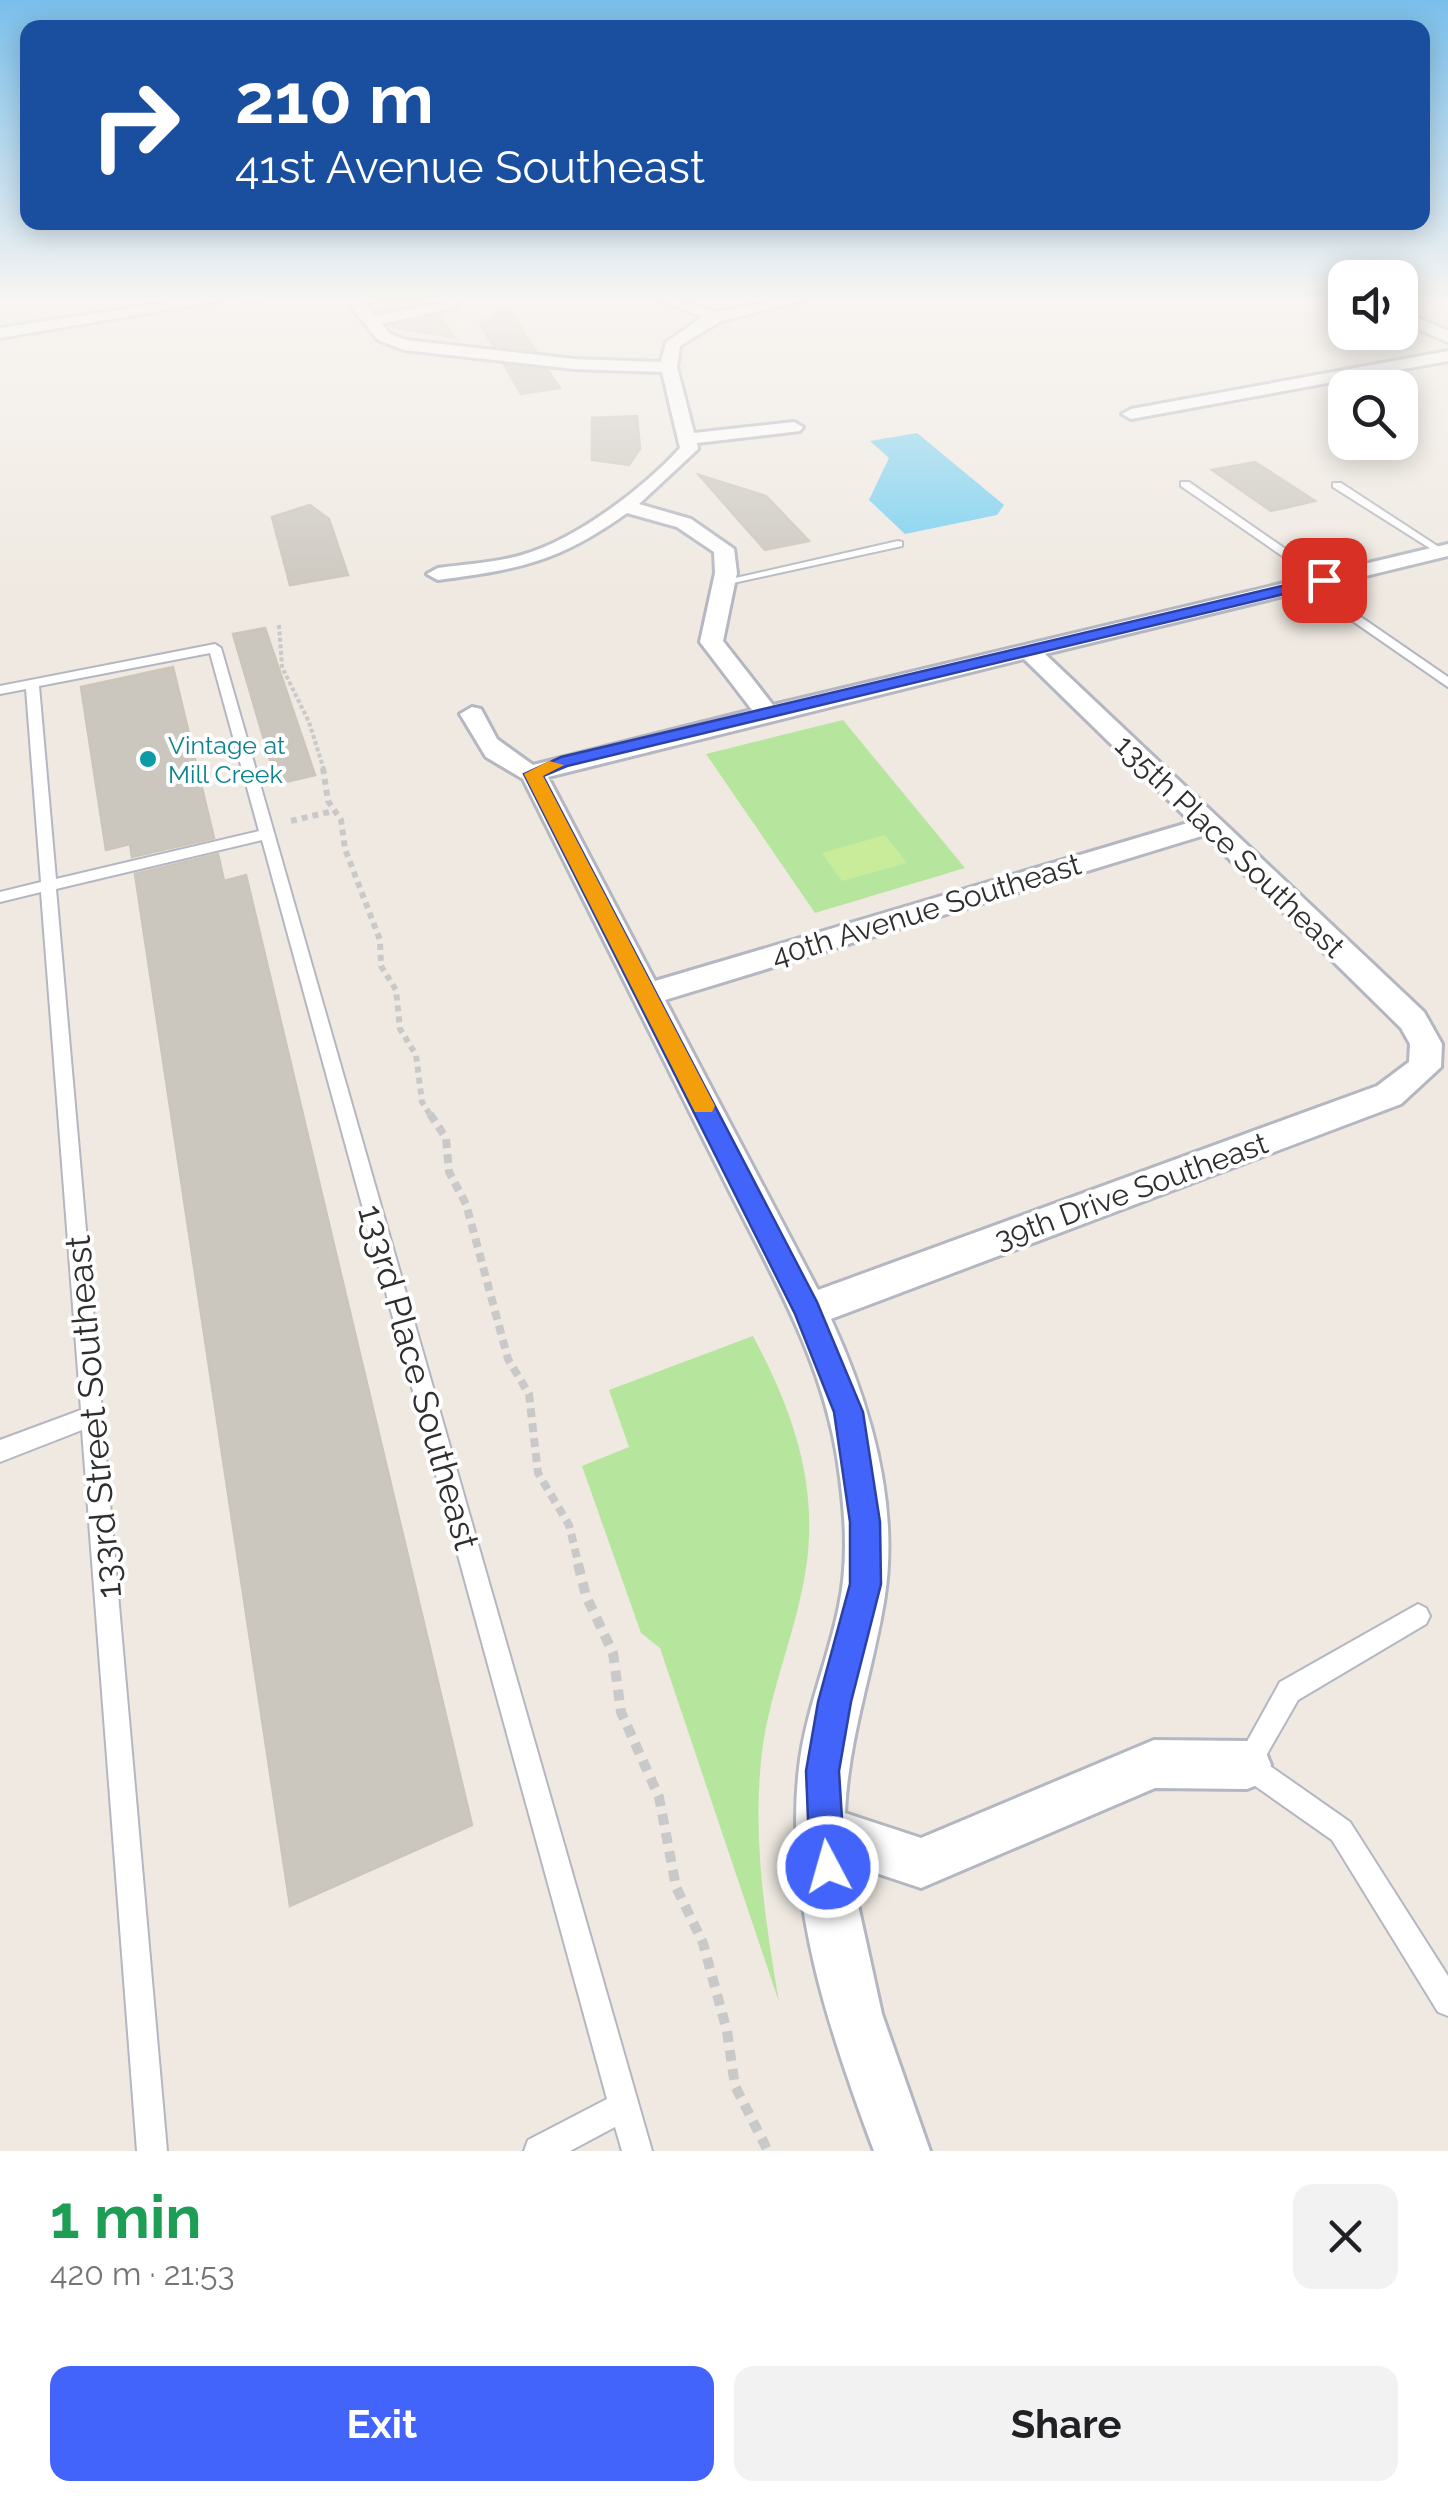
<!DOCTYPE html>
<html lang="en">
<head>
<meta charset="utf-8">
<style>
  :root { --surface:#fff; --page:#f2f2f2; --text:#202124; --muted:#757577; --accent:#4264fb }
  body { margin:0; font-family:Raleway,sans-serif; background:var(--page); color:var(--text); height:100vh; display:flex; flex-direction:column; font-size:38px; white-space:nowrap }
  * { box-sizing:border-box; margin:0 }
  p { font-size:32px; color:var(--muted) }
  .icon { flex:none; width:55px; height:55px; fill:none; stroke:currentColor; stroke-width:2; stroke-linecap:round; stroke-linejoin:round }
  .map { position:relative; height:2151px; overflow:hidden }
  .sheet { display:flex; flex-direction:column; background:var(--surface); flex:1 }
  .sheet>* { flex:none }
  .banner { position:absolute; left:20px; top:20px; width:1410px; height:210px; border-radius:20px; box-shadow:0 5px 25px #0003; background:#1a4fa0; color:#fff; overflow:hidden }
  .buttons { position:absolute; left:1328px; top:260px; display:grid; gap:20px }
  .buttons a { display:grid; place-items:center; width:90px; height:90px; border-radius:20px; background:var(--surface); box-shadow:0 5px 25px #0003; font-size:50px }
  .pin { position:absolute; display:grid; place-items:center; width:85px; height:85px; color:#fff; margin:-42px; border-radius:20px; box-shadow:0 5px 15px #0006 }
  .me { position:absolute; width:110px; margin:-55px; rotate:354deg; stroke-linejoin:round; filter:drop-shadow(0 0 8px #0008) }
  .turn { display:flex; align-items:center; gap:35px; height:210px; padding:0 50px; font-size:45px }
  .turn .icon { width:130px; height:130px; stroke-width:2.5 }
  .turn b { display:block; font-size:70px; line-height:85px }
  .round { display:grid; place-items:center; flex:none; width:105px; height:105px; border-radius:20px; background:var(--page) }
  .overview { display:flex; align-items:center; justify-content:space-between; height:170px; padding:0 50px }
  h1 { font-size:60px; font-weight:700; line-height:75px; color:#1e9e55 }
  .button { display:flex; gap:20px; margin-top:auto; padding:20px 50px }
  .button a { flex:1; height:115px; border-radius:20px; background:var(--accent); color:#fff; font-size:40px; font-weight:700; line-height:115px; text-align:center }
  .button a+a { background:var(--page); color:var(--text) }
  .map>svg:first-child { display:block }
</style>
</head>
<body>
<div class="map">
<svg width="1448" height="2151" viewBox="0 0 1448 2151">
  <rect width="100%" height="100%" fill="#efe9e1"/>
  <g fill="#b6e59e">
    <polygon points="843,720 965,868 815,913 706,754"/>
    <path d="M753,1336c39,73 66,148 53,232 -9,62 -36,121 -44,184 -10,84 3,168 17,250l-119,-354 -19,-15 -59,-167 47,-19 -20,-57z"/>
  </g>
  <polygon fill="#c9ec9a" points="885,835 907,863 842,881 822,853"/>
  <polygon fill="#75cff0" points="917,433 1004,505 997,515 905,534 869,500 889,458 870,441"/>
  <g fill="#cbc7bf" stroke="#cbc5ba" stroke-width="2.5">
    <polygon points="366,299 428,299 430,302 376,312"/>
    <polygon points="507,307 536,351 493,346 480,324"/>
    <polygon points="439,315 455,338 390,326"/>
    <polygon points="504,365 548,370 560,388 521,394"/>
    <polygon points="637,416 640,449 629,465 592,460 592,418"/>
    <polygon points="1255,462 1315,501 1271,511 1212,470"/>
    <polygon points="699,475 766,496 809,541 765,550"/>
    <polygon points="310,505 329,519 348,575 290,585 272,517"/>
    <polygon points="265,628 315,775 277,784 233,634"/>
    <polygon points="173,667 214,838 132,857 130,844 106,850 81,687"/>
    <polygon points="218,854 224,881 246,875 472,1825 290,1906 135,874"/>
  </g>
  <g fill="none" stroke-linecap="round" stroke-linejoin="round">
    <g stroke="#b4b7c1" stroke-width="4">
      <g id="service">
        <polygon points="1181,482 1189,482 1330,580 1320,582 1181,486"/>
        <polygon points="1333,483 1341,483 1448,553 1439,554 1333,487"/>
        <polygon points="898,541 902,542 902,546 724,585 718,582"/>
        <polygon points="1302,582 1310,582 1448,677 1448,687 1302,586"/>
        <path d="M215,644l6,4 431,1503h-30l-7,-24 -45,24h-46l4,-11 79,-41 -345,-1259 -206,49 111,1262h-30l-55,-721 -82,32v-22l81,-30 -40,-518 -41,10v-10l41,-10 -15,-193 -26,5v-8zM210,653l49,178 -203,48 -17,-193z"/>
        <polygon points="1418,1604 1426,1608 1430,1616 1426,1624 1298,1700 1263,1761 1350,1822 1448,1976 1448,2016 1438,2012 1332,1840 1238,1774 1234,1765 1280,1682"/>
      </g>
    </g>
    <g stroke="#b4b7c1" stroke-width="6">
      <g id="minor">
        <polygon points="191,299 229,299 0,338 0,328"/>
        <path d="M345,299h16l14,17 81,-15v6l-74,17 8,10 17,6 167,19 87,3 5,-20 37,-25 -45,-18c21,0 46,13 62,12 30,-4 57,-12 88,-12l-87,22 -41,25 -3,21 17,66 100,-11 9,5 -3,4 -103,12 1,6 -59,55 52,15 43,30 3,24 -14,68 50,64 675,-161v12l-403,98 379,358 18,32 -1,23 -40,37 -570,215c40,87 69,186 53,283 -12,72 -36,138 -39,211l76,25 233,-98 93,1 17,7 7,17 -7,17 -17,7 -92,-1 -234,100 -72,-24 33,150 48,137h-56c-45,-120 -90,-253 -75,-383 6,-55 29,-107 40,-162 10,-47 6,-95 -1,-143 -15,-104 -69,-192 -115,-285 -67,-133 -133,-266 -200,-399l-37,-22 -26,-43 12,-7 9,2 16,30 36,26 219,-55 -52,-68 15,-69 -1,-21 -37,-25 -50,-14c-69,49 -106,56 -189,67l-11,-6 11,-6c28,-4 57,-5 84,-13 53,-15 121,-66 158,-107l-18,-76 -88,-3 -170,-19 -26,-10zM1024,659l167,163 -536,159 -107,-204zM1205,835l196,193 9,16 -1,18 -32,24 -559,204 -153,-290z"/>
        <polygon points="1400,310 1448,331 1448,342 1400,321"/>
        <polygon points="1448,351 1448,361 1131,419 1122,414 1131,409"/>
      </g>
    </g>
    <g stroke="#c9c9c9" stroke-width="4" stroke-dasharray="4 2.5" stroke-linecap="butt">
      <polyline points="242,305 280,299"/>
      <polyline points="279,625 282,667 309,722 324,770"/>
    </g>
    <g stroke="#c9c9c9" stroke-width="6" stroke-dasharray="6 5" stroke-linecap="butt">
      <polyline points="323,768 328,801 341,820 345,849 380,940 381,966 396,990 400,1029 416,1055 422,1102 431,1116"/>
      <polyline points="291,821 333,811"/>
    </g>
    <polyline stroke="#c9c9c9" stroke-width="8" stroke-dasharray="9 6" stroke-linecap="butt" points="430,1114 446,1138 449,1172 466,1204 508,1359 529,1394 538,1473 569,1525 579,1566"/>
    <polyline stroke="#c9c9c9" stroke-width="10" stroke-dasharray="11 8" stroke-linecap="butt" points="578,1564 586,1596 613,1653 621,1712 659,1797 676,1887 703,1943 727,2031 735,2086 768,2151"/>
    <use href="#service" fill="#fff" fill-rule="evenodd"/>
    <use href="#minor" fill="#fff" fill-rule="evenodd"/>
  </g>
  <linearGradient id="sky" x2="0" y2="1"><stop stop-color="#7abfeb"/><stop offset="0.5" stop-color="#f8f5f2"/><stop offset="1" stop-color="#f8f5f2" stop-opacity="0"/></linearGradient>
  <rect width="1448" height="600" fill="url(#sky)"/>
  <polygon fill="#4264fb" stroke="#2b41a3" stroke-width="2.5" points="1324,576 1330,577 1330,583 567,766 543,776 817,1302 863,1412 880,1522 881,1584 851,1702 839,1771 845,1867 840,1879 828,1884 815,1879 810,1867 806,1771 818,1702 850,1584 850,1522 834,1412 795,1314 524,774 561,757"/>
  <polygon fill="#f59e0b" points="549,761 564,765 543,776 715,1106 712,1112 695,1112 524,774"/>
  <circle fill="#0f9aa8" stroke="#fff" stroke-width="4" cx="148" cy="759" r="10"/>
  <g text-anchor="middle" dominant-baseline="central" stroke-width="8" stroke-linejoin="round" paint-order="stroke">
    <g font-size="25" fill="#0d838f" stroke="#fff" text-anchor="start">
      <text x="168" y="745">Vintage at<tspan x="168" dy="29">Mill Creek</tspan></text>
    </g>
    <g font-size="30" fill="#2e2e2e" stroke="#fff">
      <text transform="translate(1230 846) rotate(44)">135th Place Southeast</text>
      <text transform="translate(926 910) rotate(-17)">40th Avenue Southeast</text>
      <text transform="translate(1131 1191) rotate(-20)">39th Drive Southeast</text>
    </g>
    <g font-size="35" fill="#2e2e2e" stroke="#fff">
      <text transform="translate(419 1377) rotate(74)">133rd Place Southeast</text>
      <text transform="translate(93 1417) rotate(-95)">133rd Street Southeast</text>
    </g>
  </g>
</svg>
<div class="buttons">
<a><svg class="icon" aria-label="sound" viewBox="0 0 24 24"><path d="M4 9h4l5-4v14l-5-4H4zM17 9q2 3 0 6"/></svg></a>
<a><svg class="icon" aria-label="search" viewBox="0 0 24 24"><circle cx="10" cy="10" r="6"/><path d="M15 15l6 6"/></svg></a>
</div>
<div class="pin" style="left:1324px;top:580px;background:#d93025"><svg class="icon" aria-label="arrive" viewBox="0 0 24 24"><path d="M6 21V4h12l-3 4 3 4H6"/></svg></div>
<svg class="me" style="left:828px;top:1867px" viewBox="-20 -20 40 40"><circle r="17" fill="#4264fb" stroke="#fff" stroke-width="3"/><path d="M0-11L8 9 0 5-8 9z" fill="#fff"/></svg>
<div class="banner">
<div class="turn"><svg class="icon" aria-label="right" viewBox="0 0 24 24"><path d="M7 20v-9h11M14 6l5 5-5 5"/></svg><div><b>210 m</b>41st Avenue Southeast</div></div>
</div>
</div>
<section class="sheet">
<div class="overview"><div><h1>1 min</h1><p>420 m · 21:53</p></div><a class="round"><svg class="icon" aria-label="close" viewBox="0 0 24 24"><path d="M6 6l12 12M18 6L6 18"/></svg></a></div>
<div class="button"><a>Exit</a><a>Share</a></div>
</section>
</body>
</html>
